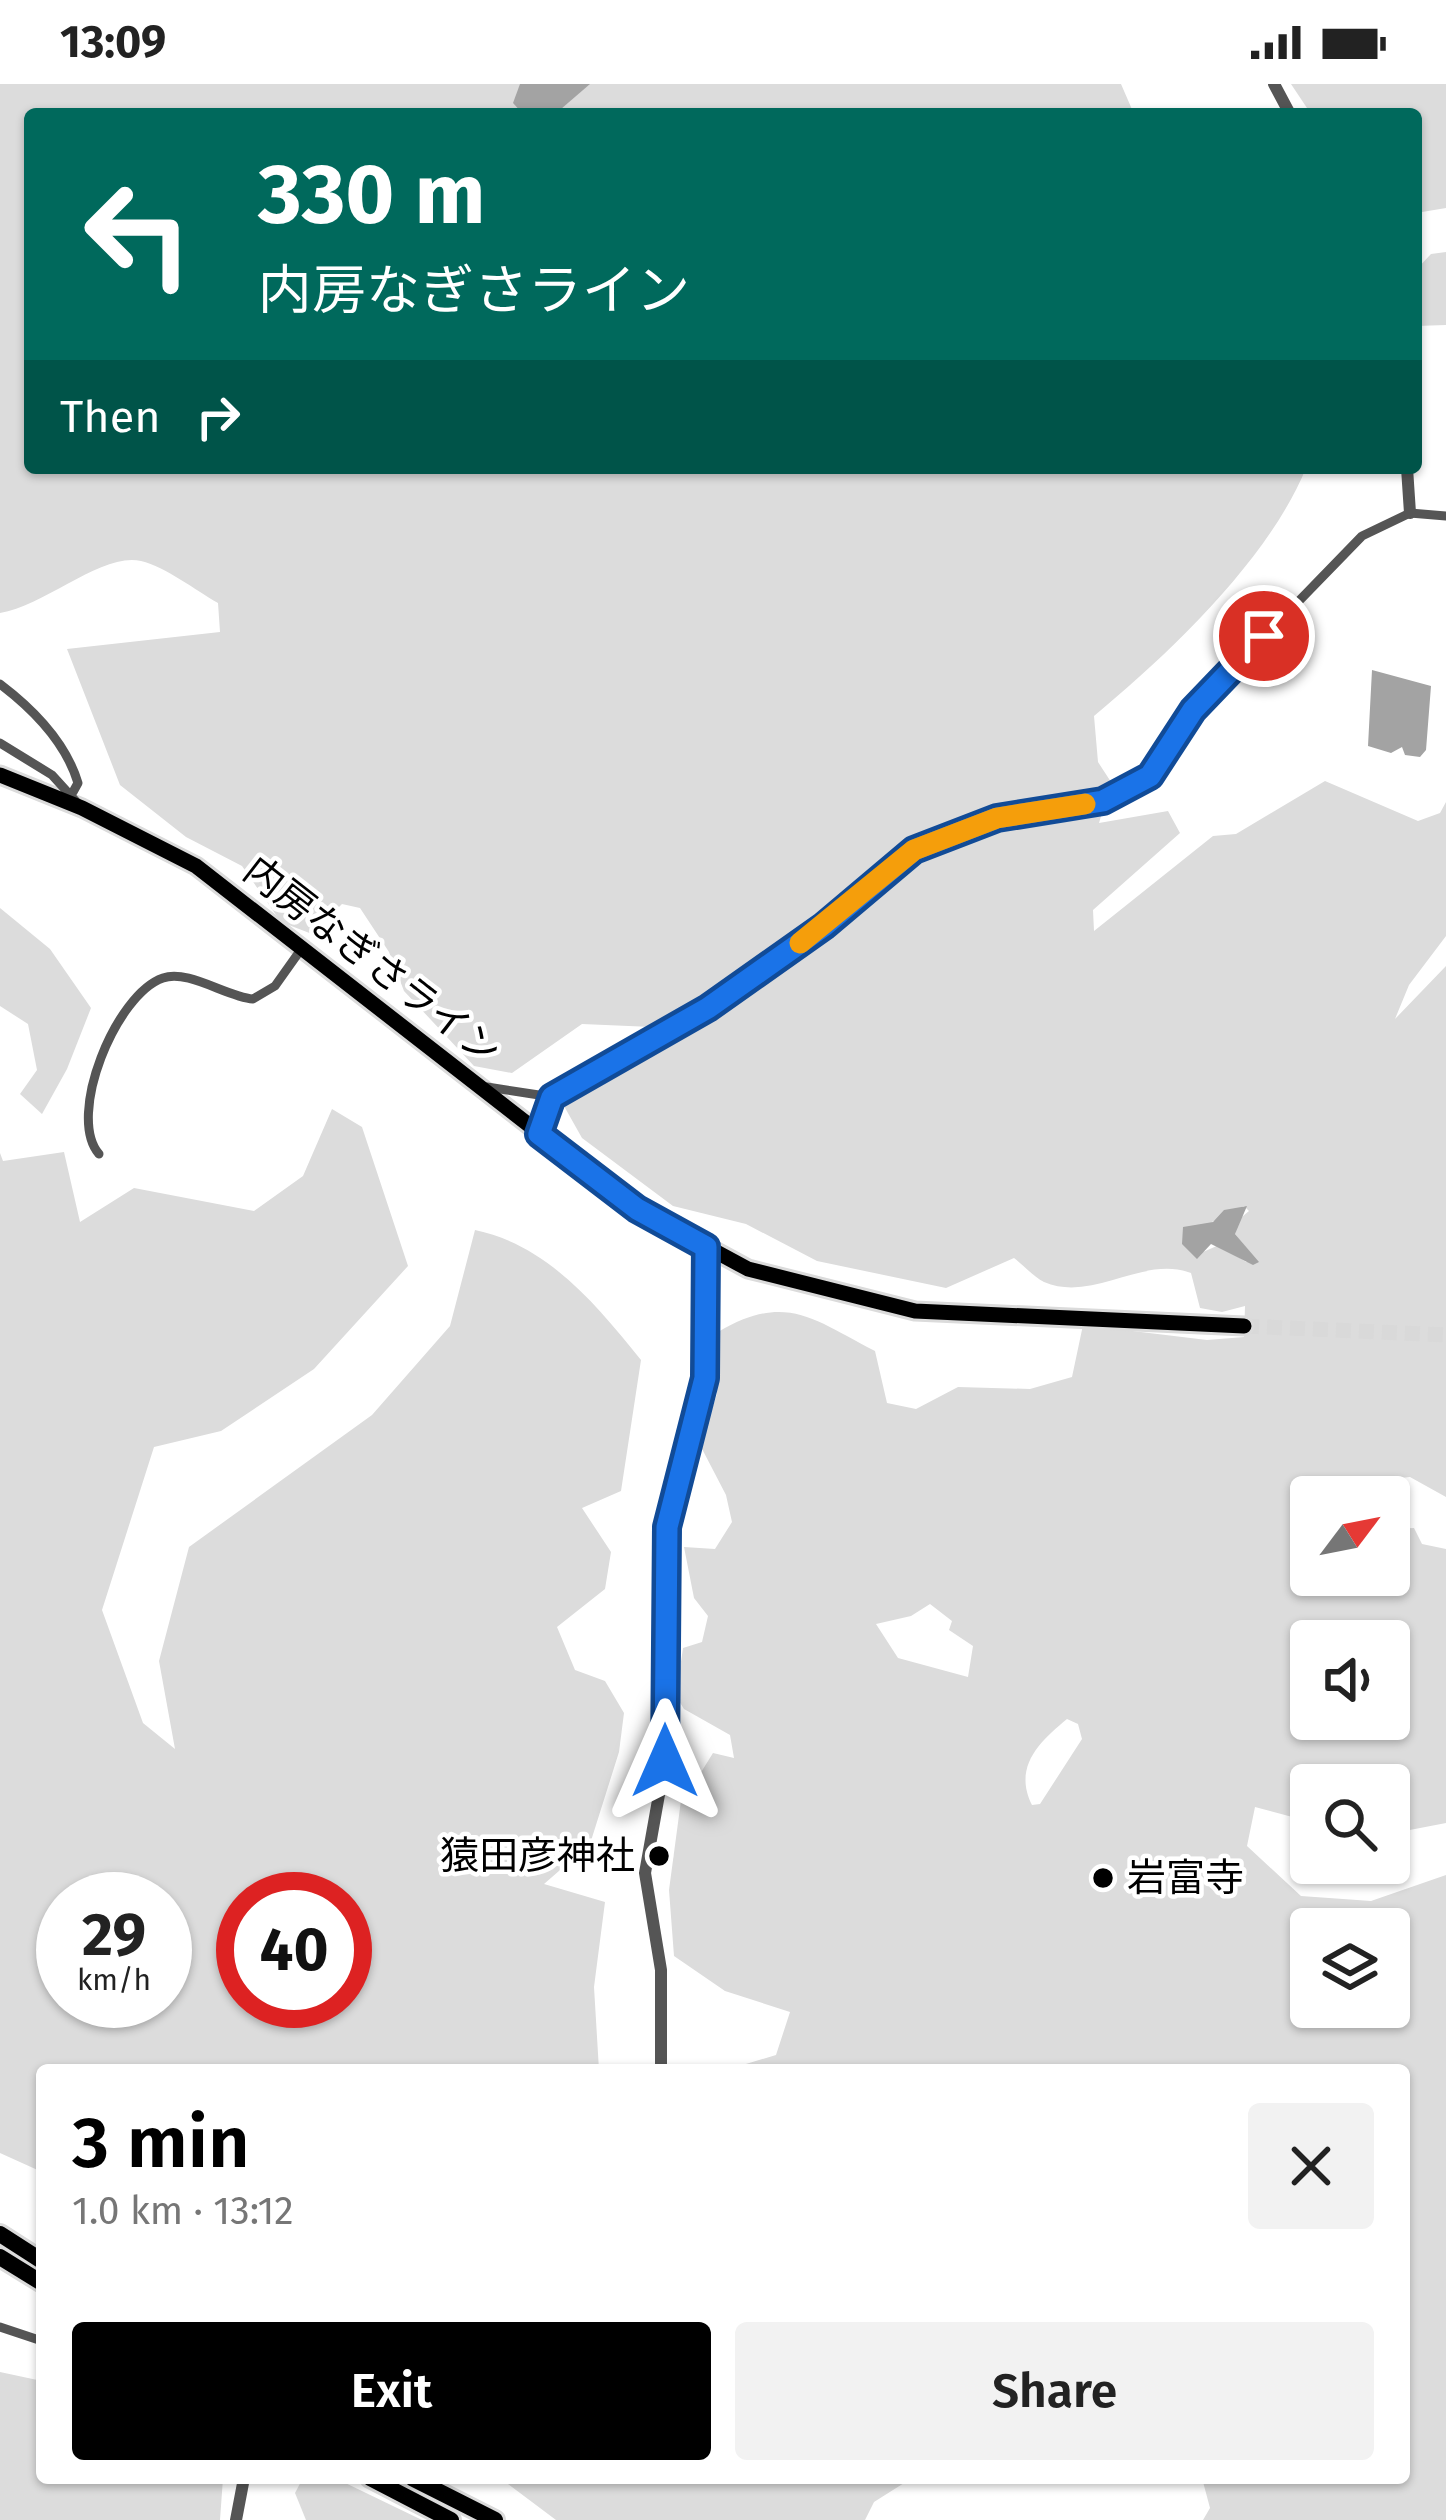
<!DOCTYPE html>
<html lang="en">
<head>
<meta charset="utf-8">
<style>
  :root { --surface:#fff; --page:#f2f2f2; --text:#222; --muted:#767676; --accent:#000 }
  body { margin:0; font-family:"Fira Sans","Noto Sans JP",sans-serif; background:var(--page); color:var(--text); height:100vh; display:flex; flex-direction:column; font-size:45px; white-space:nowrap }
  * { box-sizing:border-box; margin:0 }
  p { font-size:39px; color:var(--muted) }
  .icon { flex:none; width:66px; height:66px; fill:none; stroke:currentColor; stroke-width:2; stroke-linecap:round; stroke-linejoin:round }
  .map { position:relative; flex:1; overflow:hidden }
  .side { position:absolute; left:36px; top:1980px; width:1374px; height:420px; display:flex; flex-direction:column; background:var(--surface); border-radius:12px; box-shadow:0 3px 9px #0004 }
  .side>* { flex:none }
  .banner { position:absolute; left:24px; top:24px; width:1398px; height:366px; border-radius:12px; box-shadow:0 3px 9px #0004; background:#00695c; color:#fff; overflow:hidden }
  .needle { width:78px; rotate:58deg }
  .tools { position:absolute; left:1290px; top:1392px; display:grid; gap:24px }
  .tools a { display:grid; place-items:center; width:120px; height:120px; border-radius:12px; background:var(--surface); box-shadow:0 3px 9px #0004; font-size:60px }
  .speed { position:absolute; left:36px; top:1788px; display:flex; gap:24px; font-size:60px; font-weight:700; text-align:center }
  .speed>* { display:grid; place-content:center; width:156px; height:156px; border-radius:50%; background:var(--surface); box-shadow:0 3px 9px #0004; line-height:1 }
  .speed small { font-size:30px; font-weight:400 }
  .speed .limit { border:18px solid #d22; background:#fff; color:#111 }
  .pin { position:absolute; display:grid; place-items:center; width:102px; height:102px; color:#fff; margin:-51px; border:6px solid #fff; border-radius:50%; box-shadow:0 3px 12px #0007 }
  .me { position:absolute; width:132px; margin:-66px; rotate:0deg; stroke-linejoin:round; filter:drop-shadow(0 0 9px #0008) }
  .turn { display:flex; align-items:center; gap:42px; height:252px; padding:0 36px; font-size:54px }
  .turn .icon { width:156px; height:156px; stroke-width:2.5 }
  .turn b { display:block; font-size:84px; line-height:102px }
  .then { display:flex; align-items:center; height:114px; padding:0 36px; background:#0003; gap:24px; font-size:45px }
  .round { display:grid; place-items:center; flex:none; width:126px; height:126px; border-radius:12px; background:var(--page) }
  .summary { display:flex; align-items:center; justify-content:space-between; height:204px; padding:0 36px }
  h1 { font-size:72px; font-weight:600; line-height:90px; color:var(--accent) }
  .primary-button { display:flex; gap:24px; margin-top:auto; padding:24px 36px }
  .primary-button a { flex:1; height:138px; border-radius:12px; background:var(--accent); color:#fff; font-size:48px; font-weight:600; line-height:138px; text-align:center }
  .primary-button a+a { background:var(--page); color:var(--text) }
  .status { display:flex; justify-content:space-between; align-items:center; height:84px; padding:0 60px; background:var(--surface); direction:ltr }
  .status svg { height:33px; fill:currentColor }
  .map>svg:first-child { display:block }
</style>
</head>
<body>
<div class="status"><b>13:09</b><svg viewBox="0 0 49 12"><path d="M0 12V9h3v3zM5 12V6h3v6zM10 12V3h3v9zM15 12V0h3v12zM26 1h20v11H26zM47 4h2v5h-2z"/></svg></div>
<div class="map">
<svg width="1446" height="2436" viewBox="0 0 1446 2436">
  <rect width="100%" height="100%" fill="#fff"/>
  <g fill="#dcdcdc" fill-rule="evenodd">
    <path d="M0,0h1121l13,30h-1104v354h1276c-37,91 -137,186 -212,248l4,46 13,20 -12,41 69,-12 12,22 -87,77 1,21 119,-95 23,-2 89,-53 93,40 22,-8 6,-11v134l-37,49 -14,34 51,-53v531l-36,-20 -29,3 -10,17h-60v78h78v-46l25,-1 8,16 24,5v274l-57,11v-49h-78v37l-56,-15 -8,39 54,50 70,5 75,-26v645h-243l7,-12 -8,-30h202v-408h-678l50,-15 14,-43 -65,-21 -51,-35 -5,-66 15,-112 11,4 18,-29 21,5 -4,-23 -46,-26 -8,-13 7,-48 19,-6 6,-26 -14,-18 -10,-51 31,2 17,-27 -6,-27 -26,-50 17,-51 1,-62c68,-40 95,-13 157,19l12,52 29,6 42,-22 72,2 42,-12 11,-52 124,15 37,-3 1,-31 -23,6 -22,-4 -9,-35c-49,-18 -98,30 -147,9 -10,-5 -21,-17 -30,-24l-68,30 -129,-27 -71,-37 -73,-18 -91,-68 -18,-32 88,-79 -70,-3 -70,49 -38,-7 -70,-75 -15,-39 -29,-44 -18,-4 -30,30 -31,-12 -39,-56 -56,-29 -66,-52 -53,-136 153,-17 -2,-29c-23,-13 -52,-36 -77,-42 -38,-9 -95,44 -141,52zM1244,1122l5,5 -12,10 -2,13 23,28h-12l-27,-17 -16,7 9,-30zM930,1520l22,17 -3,9 24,16 -5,31 -70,-19 -22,-34 35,-8zM1311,1557h78v78h-78zM1067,1635l11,5 4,15 -42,65 -8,1c-19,-38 7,-63 35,-86zM1311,1845h78v78h-78z"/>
    <polygon points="1291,0 1446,0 1446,124 1416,129 1416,30 1311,30"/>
    <polygon points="1446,168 1446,241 1416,242 1416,186 1431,170"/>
    <polygon points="0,824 50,865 91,924 67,985 42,1030 20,1010 37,986 28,940 0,922"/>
    <path d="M332,1025l30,18 46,139 -94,103 -93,62 -67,16 -52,163 41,113 32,26 -16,-88 30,-114 183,-132 78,-89 25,-96c72,15 121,74 166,130l-20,131 -39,17 29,44 -6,37 -48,38 18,43 30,11 19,32 -5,39 -29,92 -46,40 61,18 -11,85 5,83h-557v102l-42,-19v-1000l3,8 61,-9 16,70 54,-34 120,23 49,-35zM63,1815h102v102h-102zM243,1815h102v102h-102z"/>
    <polygon points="0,2288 42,2297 42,2394 223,2394 220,2436 0,2436"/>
    <polygon points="303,2394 335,2394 422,2436 306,2436 295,2409"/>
    <polygon points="500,2394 912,2394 874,2418 865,2436 556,2436"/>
  </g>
  <g fill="#a3a3a3">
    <polygon points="520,0 590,0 561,25 523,30 513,19"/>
    <polygon points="1372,586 1431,602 1426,666 1420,673 1405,671 1402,663 1391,669 1368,662"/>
    <polygon points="1247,1122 1235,1150 1259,1178 1253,1181 1211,1160 1197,1175 1182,1160 1183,1143 1213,1138 1224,1126"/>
  </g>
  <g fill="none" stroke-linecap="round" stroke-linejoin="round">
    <polyline stroke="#d9d9d9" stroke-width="15" stroke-dasharray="15 8" stroke-linecap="butt" points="1244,1242 1446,1251"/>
    <g stroke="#dbdbdb" stroke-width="21">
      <polyline id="trunk" points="0,691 82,724 196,782 637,1125 748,1185 915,1227 1244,1242"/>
    </g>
    <g stroke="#dbdbdb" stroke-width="22">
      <g id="motorway">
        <polyline points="0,2150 42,2177"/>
        <polyline points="0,2173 42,2199"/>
        <polyline points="370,2394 451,2436"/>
        <polyline points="412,2394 495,2436"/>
      </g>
    </g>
    <g stroke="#555" stroke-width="9">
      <path d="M0,600c33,25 66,59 78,99l-5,9"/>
      <polyline points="0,659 52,691 82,724"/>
      <polyline points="487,1003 552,1013"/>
      <polyline points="539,1050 552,1013 708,924 824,842 914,766 997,734 1103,717 1150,692 1193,626 1362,452 1410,429 1446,432"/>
      <path d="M99,1070c-33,-38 17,-160 64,-176 25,-9 64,19 90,21l22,-13 27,-38"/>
      <polyline points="0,2243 42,2257"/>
    </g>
    <g stroke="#555" stroke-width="12">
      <polyline points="1274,0 1290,30"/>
      <polyline points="1407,384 1410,429"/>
      <polyline points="661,1986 661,1886 645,1789 665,1677 667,1443 705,1294 706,1163"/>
      <polyline points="236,2436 244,2394"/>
    </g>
    <use href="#trunk" stroke="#000" stroke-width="15"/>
    <use href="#motorway" stroke="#000" stroke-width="16"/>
  </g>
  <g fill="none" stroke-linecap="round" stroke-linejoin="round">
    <g stroke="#114b97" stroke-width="30">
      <polyline id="route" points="665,1677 667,1443 705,1294 706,1163 637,1125 539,1050 552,1013 708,924 824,842 914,766 997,734 1103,717 1150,692 1193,626 1264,552"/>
    </g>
    <use href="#route" stroke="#1a73e8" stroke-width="21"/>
    <polyline stroke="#f59e0b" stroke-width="21" points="800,859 914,766 997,734 1085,720"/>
  </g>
  <g fill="#000" stroke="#fff" stroke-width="4.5">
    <circle cx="659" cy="1772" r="12"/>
    <circle cx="1103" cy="1794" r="12"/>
  </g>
  <g text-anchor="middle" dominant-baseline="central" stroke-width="9" stroke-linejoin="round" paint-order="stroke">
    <g font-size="39" fill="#000" stroke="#fff">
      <text transform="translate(372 877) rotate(38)">内房なぎさライン</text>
    </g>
    <g font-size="39" fill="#000" stroke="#fff" text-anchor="end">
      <text x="635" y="1772">猿田彦神社</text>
      <text x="1127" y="1794" text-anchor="start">岩富寺</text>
    </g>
  </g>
</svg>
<div class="tools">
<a><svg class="needle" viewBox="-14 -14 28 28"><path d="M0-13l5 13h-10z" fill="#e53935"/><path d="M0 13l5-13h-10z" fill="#767676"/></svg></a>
<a><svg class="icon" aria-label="sound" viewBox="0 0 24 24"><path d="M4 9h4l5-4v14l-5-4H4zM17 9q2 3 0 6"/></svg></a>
<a><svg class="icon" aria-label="search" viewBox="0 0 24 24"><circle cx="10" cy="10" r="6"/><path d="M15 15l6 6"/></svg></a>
<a><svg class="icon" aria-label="layers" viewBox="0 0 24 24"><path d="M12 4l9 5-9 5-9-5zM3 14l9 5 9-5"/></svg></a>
</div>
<div class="speed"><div>29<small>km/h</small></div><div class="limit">40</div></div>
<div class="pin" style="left:1264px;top:552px;background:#d93025"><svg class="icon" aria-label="arrive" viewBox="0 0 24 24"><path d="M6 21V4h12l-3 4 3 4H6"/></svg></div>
<svg class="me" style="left:665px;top:1677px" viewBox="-20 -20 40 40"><path d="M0-17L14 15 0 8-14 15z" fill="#1a73e8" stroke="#fff" stroke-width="4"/></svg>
<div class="banner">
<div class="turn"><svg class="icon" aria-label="left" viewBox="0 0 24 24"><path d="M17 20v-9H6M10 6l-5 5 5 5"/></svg><div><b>330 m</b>内房なぎさライン</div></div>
<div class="then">Then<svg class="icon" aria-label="right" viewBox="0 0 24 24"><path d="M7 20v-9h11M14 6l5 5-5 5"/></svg></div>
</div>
<section class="side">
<div class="summary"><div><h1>3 min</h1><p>1.0 km · 13:12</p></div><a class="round"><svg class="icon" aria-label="close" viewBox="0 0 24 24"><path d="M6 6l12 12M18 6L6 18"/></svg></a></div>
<div class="primary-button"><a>Exit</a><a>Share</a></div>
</section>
</div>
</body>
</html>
